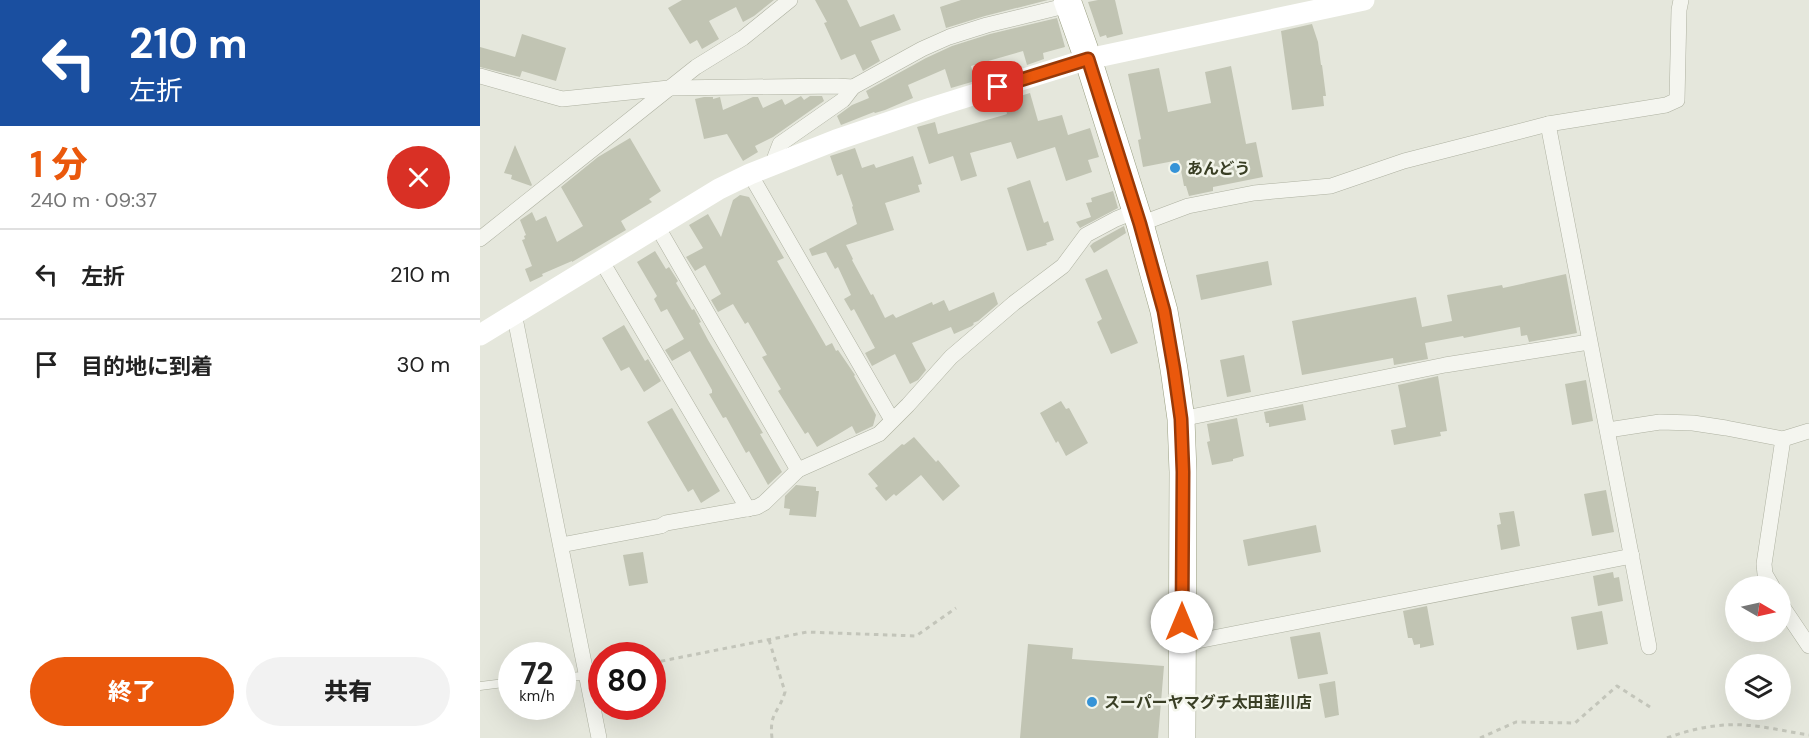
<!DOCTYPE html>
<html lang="ja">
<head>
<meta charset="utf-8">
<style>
  :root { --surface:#fff; --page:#f2f2f2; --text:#222; --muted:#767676; --line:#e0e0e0; --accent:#ea580c }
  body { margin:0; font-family:"DM Sans","Noto Sans JP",sans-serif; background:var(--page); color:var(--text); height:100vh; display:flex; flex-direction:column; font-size:22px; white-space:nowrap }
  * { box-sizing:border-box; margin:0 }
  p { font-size:20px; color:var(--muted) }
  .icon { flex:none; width:33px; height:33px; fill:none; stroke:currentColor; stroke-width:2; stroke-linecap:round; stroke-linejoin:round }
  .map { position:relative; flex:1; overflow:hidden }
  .side { display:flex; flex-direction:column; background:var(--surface); width:480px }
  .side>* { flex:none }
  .banner { background:#1a4fa0; color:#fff; overflow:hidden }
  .needle { width:39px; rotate:99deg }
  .buttons { position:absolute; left:1245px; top:576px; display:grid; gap:12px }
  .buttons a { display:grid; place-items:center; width:66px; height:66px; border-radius:50%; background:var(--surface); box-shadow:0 6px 24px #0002; font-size:30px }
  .speed { position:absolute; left:18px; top:642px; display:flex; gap:12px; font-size:30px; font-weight:700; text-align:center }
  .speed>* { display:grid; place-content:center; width:78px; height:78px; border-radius:50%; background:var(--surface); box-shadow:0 6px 24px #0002; line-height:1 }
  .speed small { font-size:15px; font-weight:400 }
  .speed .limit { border:9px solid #d22; background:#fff; color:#111 }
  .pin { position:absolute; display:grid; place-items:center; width:51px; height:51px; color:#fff; margin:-26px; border-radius:12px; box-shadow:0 3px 9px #0006 }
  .me { position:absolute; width:66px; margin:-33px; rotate:0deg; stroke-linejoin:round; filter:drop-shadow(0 0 4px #0008) }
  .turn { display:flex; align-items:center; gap:21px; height:126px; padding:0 30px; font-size:27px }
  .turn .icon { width:78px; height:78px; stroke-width:2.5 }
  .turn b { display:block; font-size:42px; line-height:51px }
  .round { display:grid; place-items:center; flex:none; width:63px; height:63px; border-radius:32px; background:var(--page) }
  .overview { display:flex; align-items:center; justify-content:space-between; height:102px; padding:0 30px }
  h1 { font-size:36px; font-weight:800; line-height:45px; color:var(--accent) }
  .action { display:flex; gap:12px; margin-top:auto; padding:12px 30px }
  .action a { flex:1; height:69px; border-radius:36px; background:var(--accent); color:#fff; font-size:24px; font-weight:800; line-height:69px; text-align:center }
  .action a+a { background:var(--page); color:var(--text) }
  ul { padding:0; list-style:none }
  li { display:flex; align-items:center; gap:18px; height:90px; padding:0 30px; border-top:2px solid var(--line) }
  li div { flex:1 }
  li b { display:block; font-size:22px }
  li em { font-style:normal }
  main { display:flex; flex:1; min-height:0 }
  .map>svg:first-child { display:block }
</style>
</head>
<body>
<main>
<section class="side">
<div class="banner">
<div class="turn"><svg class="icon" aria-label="left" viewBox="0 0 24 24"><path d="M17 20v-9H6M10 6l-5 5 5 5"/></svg><div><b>210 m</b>左折</div></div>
</div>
<div class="overview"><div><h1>1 分</h1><p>240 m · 09:37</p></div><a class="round" style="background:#d93025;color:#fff"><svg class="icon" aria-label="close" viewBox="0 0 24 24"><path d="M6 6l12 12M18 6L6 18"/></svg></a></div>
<ul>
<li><svg class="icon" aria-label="left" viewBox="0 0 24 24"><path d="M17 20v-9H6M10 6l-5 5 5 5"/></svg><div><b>左折</b></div><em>210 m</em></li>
<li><svg class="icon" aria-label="arrive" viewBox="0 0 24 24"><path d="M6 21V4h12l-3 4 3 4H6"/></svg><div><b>目的地に到着</b></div><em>30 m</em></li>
</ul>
<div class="action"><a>終了</a><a>共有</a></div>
</section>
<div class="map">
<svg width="1329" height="738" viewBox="0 0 1329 738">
  <rect width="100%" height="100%" fill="#e5e7dc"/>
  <g fill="#c1c4b3">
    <polygon points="202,0 294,0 274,16 263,22 256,7 229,21 239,39 222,49 217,40 210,44 188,8"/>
    <polygon points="335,0 367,0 380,27 414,14 421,30 391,41 400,61 383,71 375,54 361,60 344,23 347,22"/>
    <polygon points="481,0 568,0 505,16 466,28 460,7"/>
    <polygon points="618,0 635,0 643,34 627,38 626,35 620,37 608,2"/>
    <polygon points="577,18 585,47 563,53 564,59 547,65 543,51 491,66 495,81 471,88 465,69 428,85 433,98 405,110 395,113 394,112 361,125 357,116 372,105 389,98 386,91 446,58 472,46 510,34"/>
    <polygon points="832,24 838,42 841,65 842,65 846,96 843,96 844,106 812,110 801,31"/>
    <polygon points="42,34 86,48 76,81 42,71 40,77 0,67 0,47 35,57"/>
    <polygon points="751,66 766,144 776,142 783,177 733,187 733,191 709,196 706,186 704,186 699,160 663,167 658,140 661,139 648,74 679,68 688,112 731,103 725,72"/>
    <polygon points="550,93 558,121 582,115 588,135 610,128 619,157 608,160 612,172 586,181 575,147 537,159 531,142 490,153 497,176 481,181 473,156 449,164 437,127 455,122 458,134 524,115 527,114 524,101"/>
    <polygon points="321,96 324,100 330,96 342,96 344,101 293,137 275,146 278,152 263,161 247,134 224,139 215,99 224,97 233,97 233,99 240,97 243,110 273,97 278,97 283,108 302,99 305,105"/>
    <polygon points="150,138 181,191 169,199 172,202 141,221 146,230 92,262 92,261 62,274 63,276 50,282 45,269 52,266 42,240 45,239 44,236 46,235 40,220 52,212 56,221 66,216 77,242 103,226 81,187 118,157"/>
    <polygon points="35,145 52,185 51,186 31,179 32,175 24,173"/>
    <polygon points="375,148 382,168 394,164 396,168 433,156 442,184 438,185 440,192 405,203 414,230 366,245 373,259 372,260 391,295 393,294 405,318 413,314 416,318 452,302 453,305 464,300 469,311 514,292 518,304 498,321 493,323 494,324 492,326 474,334 471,327 432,343 446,370 438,380 430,384 415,354 392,366 385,353 395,348 374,309 371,311 364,299 371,295 358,267 355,269 346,252 332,256 329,249 377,224 372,207 373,206 362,174 357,176 350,156"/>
    <polygon points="550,180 564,223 568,221 574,240 566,243 567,245 547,251 527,188"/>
    <polygon points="633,191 638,208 600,228 596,222 611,217 606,203 612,202 611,198"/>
    <polygon points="260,195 269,197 304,258 297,261 346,346 352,343 356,351 358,350 375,375 374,376 396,415 393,426 376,434 372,426 337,447 328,432 325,434 298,391 301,389 282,357 287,355 268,322 265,324 253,304 238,312 231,300 241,294 225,265 215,271 206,257 223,248 209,225 228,214 241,237 253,200"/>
    <polygon points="644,226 646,233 614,253 610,246 613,243"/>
    <polygon points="175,251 186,269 189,267 198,281 196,283 212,310 214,309 221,322 219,323 228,340 283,433 280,434 302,472 288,485 269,451 266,453 246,417 243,418 229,394 232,393 232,390 210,351 192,361 185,350 204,339 187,309 181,312 174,299 177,296 157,262"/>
    <polygon points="788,261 792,285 721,300 716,275"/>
    <polygon points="627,269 658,343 631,354 617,322 622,319 605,279"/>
    <polygon points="1086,274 1097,333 1049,342 1047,335 1041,336 1040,327 984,338 983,336 945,343 948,359 914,365 913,358 822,375 812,321 936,297 942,327 972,321 967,295 1022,285 1023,288"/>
    <polygon points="144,325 165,361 168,359 181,381 164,392 149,367 141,371 122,338"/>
    <polygon points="764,355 771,392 747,397 740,360"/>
    <polygon points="958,376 967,431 960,432 961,436 914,445 911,430 926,427 918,385"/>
    <polygon points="1106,380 1113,421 1092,425 1085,384"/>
    <polygon points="581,401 586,409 589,408 608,443 586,456 578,441 576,443 560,413"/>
    <polygon points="823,404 826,420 789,427 789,423 786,423 784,412"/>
    <polygon points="192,408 240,491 221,503 213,489 208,492 167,422"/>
    <polygon points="757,418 764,456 753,459 753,461 732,465 727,442 730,441 727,424"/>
    <polygon points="434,437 456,462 458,460 480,486 463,501 441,475 416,496 414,494 406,501 395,488 398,486 388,474 422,444 424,445"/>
    <polygon points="316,485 336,487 336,491 339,491 336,517 309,515 310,509 304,508 305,496"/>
    <polygon points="1126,490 1134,532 1112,536 1104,494"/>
    <polygon points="1034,511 1040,546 1021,550 1017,525 1021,524 1019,513"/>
    <polygon points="836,525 841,552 768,566 763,540"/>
    <polygon points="163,552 168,583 149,586 143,555"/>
    <polygon points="1133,572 1134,578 1139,577 1143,601 1118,606 1113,576"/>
    <polygon points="947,606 954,645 940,648 940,644 934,645 932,638 928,638 923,611"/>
    <polygon points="1122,611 1128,644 1097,650 1091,617"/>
    <polygon points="840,632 848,674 818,679 810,637"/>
    <polygon points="548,644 593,648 592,659 684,666 678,738 540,738"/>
    <polygon points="855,681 859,715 845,718 839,684"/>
  </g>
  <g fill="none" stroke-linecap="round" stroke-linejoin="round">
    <g stroke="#aeb1a1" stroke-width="9">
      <g id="lane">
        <polyline points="82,677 106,676"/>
        <polyline points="0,686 32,682"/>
      </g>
    </g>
    <g stroke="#aeb1a1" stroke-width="16">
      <g id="street">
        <polyline points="0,76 82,99 189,88 357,86 373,87 442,49 469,37 507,25 589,5"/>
        <polyline points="1068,124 1169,647"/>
        <polyline points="292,165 300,144 363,100 373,87"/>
        <polyline points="270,174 412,420"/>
        <polyline points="660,224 708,206 774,193 851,186 924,161 1068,124 1186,105 1197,100 1199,10 1201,0"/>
        <polyline points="177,226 318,470"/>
        <polyline points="0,239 216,67 263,38 310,0"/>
        <polyline points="121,260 268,509"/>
        <polyline points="34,313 119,738"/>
        <polyline points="701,419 965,365 1109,342"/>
        <polyline points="1128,430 1180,422 1213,423 1246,428 1303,439 1329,431"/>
        <polyline points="81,545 181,526 186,523 277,507 284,503 318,470 399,434 428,405 471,357 534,303 583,266 606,235 636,219 656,211"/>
        <polyline points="1292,586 1285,574 1284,564 1303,439"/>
        <polyline points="1300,603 1329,646"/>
        <polyline points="702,644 1152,556"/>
      </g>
    </g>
    <g stroke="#9a9f82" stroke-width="28">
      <polyline id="highway" points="587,0 608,59 660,224 684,311 694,369 701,419 703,472 702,738"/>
    </g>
    <g stroke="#c3c5ba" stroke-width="3" stroke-dasharray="4.5 4.5" stroke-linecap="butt">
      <path d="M289,640l16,52c-6,21 -16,20 -13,46"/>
      <polyline points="172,663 327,632 436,636 476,608"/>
      <polyline points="1000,738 1036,722 1095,723 1137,686 1170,707"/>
      <path d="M1187,738c19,-7 39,-12 59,-13 27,-2 56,6 83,10"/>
    </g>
    <use href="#lane" stroke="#f4f5ef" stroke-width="8"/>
    <use href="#street" stroke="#f4f5ef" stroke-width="15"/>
    <polyline stroke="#fff" stroke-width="21" points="0,335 239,189 270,174 356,140 451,108 608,59 884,0"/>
    <use href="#highway" stroke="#fff" stroke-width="27"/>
  </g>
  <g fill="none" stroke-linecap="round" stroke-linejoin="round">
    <g stroke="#983908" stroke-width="15">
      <polyline id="route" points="518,87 608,59 660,224 684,311 694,369 701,419 703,472 702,622"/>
    </g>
    <use href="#route" stroke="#ea580c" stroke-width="10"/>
  </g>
  <g fill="#3593d7" stroke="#f3f5eb" stroke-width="2">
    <circle cx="695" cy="168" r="6"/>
    <circle cx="612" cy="702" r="6"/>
  </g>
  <g text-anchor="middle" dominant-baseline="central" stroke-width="5" stroke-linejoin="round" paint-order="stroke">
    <g font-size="16" font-weight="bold" fill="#393e24" stroke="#f3f5eb" text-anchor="start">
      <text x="707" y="168">あんどう</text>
      <text x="624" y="702">スーパーヤマグチ太田韮川店</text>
    </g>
  </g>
</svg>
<div class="buttons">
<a><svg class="needle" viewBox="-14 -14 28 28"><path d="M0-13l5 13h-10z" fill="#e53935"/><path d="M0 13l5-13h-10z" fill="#767676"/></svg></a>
<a><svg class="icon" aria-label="layers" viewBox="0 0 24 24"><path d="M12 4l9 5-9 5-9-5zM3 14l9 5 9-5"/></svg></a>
</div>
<div class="speed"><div>72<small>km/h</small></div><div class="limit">80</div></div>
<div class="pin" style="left:518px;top:87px;background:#d93025"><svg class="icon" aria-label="arrive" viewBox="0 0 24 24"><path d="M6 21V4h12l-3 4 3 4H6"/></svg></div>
<svg class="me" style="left:702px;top:622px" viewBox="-20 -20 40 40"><circle r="19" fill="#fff"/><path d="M0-13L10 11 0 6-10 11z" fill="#ea580c"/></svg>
</div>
</main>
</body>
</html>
